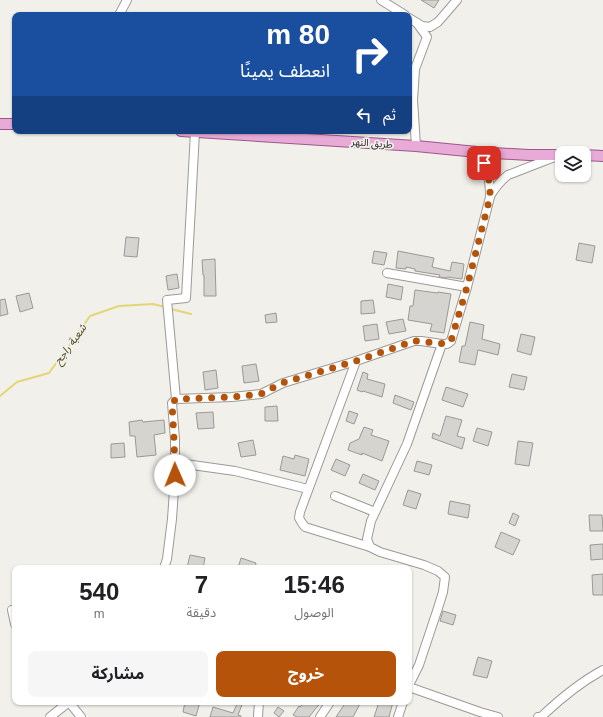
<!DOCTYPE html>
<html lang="ar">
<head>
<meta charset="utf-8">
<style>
  :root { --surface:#fff; --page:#f6f6f6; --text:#202124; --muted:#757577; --accent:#b45309 }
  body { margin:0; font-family:Arial,"Noto Sans Arabic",sans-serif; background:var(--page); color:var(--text); direction:rtl; height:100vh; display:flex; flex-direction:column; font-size:15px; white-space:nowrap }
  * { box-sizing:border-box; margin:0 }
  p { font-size:13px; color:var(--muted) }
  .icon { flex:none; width:22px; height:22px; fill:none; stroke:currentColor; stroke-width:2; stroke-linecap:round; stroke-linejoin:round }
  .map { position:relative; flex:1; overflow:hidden; direction:ltr }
  .drawer { position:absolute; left:12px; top:565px; width:400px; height:140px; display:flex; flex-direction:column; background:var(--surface); border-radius:8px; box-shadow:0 1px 3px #0004; direction:rtl }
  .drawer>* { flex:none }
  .hud { position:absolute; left:12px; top:12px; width:400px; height:122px; border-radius:8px; box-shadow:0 1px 3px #0004; direction:rtl; background:#1a4fa0; color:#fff; overflow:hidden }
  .controls { position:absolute; left:555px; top:146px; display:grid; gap:8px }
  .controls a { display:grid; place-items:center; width:36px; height:36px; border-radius:8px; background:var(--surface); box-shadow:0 1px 3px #0004; font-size:20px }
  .pin { position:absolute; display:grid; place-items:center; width:34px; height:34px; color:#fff; margin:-17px; border-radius:8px; box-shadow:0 2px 6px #0006 }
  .me { position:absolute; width:44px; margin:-22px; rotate:359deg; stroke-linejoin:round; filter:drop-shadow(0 0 3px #0008) }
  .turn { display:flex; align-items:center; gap:14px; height:84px; padding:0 16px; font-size:18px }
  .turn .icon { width:52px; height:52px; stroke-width:2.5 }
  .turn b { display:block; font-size:28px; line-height:34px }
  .then { display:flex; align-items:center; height:38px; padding:0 16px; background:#0003; gap:8px; font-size:15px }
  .eta { display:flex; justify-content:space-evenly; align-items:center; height:68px; text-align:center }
  .eta b { font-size:24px; font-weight:700; line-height:28px }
  .cta { display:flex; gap:8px; margin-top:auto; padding:8px 16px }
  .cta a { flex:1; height:46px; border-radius:8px; background:var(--accent); color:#fff; font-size:16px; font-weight:700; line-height:46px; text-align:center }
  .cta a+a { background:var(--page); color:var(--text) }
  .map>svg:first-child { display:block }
</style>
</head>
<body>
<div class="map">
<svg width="603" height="717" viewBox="0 0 603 717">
  <rect width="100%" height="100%" fill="#f1f0eb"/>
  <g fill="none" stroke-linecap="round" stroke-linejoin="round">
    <g stroke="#e4d674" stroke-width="2">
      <polyline points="171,309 191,314"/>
      <polyline points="0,396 17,382 49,373 73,340 90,316 119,306 153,304 165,307"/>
    </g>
  </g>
  <g fill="#d5d4d0" stroke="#9a9995">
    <polygon points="421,0 439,0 434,8"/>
    <polygon points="126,237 139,238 137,257 124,256"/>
    <polygon points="579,243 595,246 592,263 576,260"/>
    <polygon points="374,251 387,253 384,265 372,263"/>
    <polygon points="398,251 434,258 432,267 450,271 452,262 464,264 462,279 447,277 446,278 439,277 440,275 415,271 415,269 406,267 406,269 396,268"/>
    <polygon points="215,259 216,296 204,296 204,275 203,275 202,260"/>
    <polygon points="177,274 179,288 168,290 166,276"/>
    <polygon points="388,284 403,287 401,300 386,297"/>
    <polygon points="415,290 438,293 438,292 451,294 444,333 430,331 432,324 408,320 410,306 413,306"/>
    <polygon points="29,293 33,308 20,312 16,296"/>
    <polygon points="5,299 8,314 0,316 0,300"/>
    <polygon points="373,300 375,313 361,314 361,301"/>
    <polygon points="276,313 277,322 266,323 265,315"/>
    <polygon points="403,319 406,331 389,334 386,322"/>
    <polygon points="470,322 484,325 482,339 500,344 498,355 478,350 475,365 459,362 462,346 465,346"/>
    <polygon points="377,324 379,339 365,341 363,326"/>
    <polygon points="521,334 535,337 531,355 517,351"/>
    <polygon points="256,364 259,381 244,383 242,366"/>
    <polygon points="216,370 218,388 205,390 203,372"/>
    <polygon points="363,372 368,374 367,379 385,384 382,397 363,391 362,392 357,390"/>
    <polygon points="512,374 527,377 524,390 509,387"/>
    <polygon points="446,387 468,394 463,407 442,400"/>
    <polygon points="395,395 414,402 411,410 393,403"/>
    <polygon points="277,406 278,421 265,421 265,407"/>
    <polygon points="349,411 358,414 354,424 346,421"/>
    <polygon points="213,412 214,428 198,429 196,413"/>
    <polygon points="446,416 462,420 457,436 465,438 462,449 432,438 433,433 440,436"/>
    <polygon points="142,420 143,422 164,420 165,433 154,435 156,455 137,457 135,436 130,436 129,422"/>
    <polygon points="364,427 373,430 371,435 389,441 382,461 362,453 362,455 348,450 350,443 359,439"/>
    <polygon points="477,428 492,432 488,446 473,441"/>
    <polygon points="253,440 256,455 241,457 238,443"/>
    <polygon points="518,441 533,443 529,466 515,464"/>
    <polygon points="124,443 125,457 111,458 111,444"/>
    <polygon points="295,455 309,459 305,476 280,470 283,456 294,459"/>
    <polygon points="336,459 350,465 345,476 331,470"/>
    <polygon points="417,461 432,465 429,475 414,471"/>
    <polygon points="363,474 379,481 375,490 359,483"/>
    <polygon points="408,490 421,494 416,509 403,505"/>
    <polygon points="450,501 470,505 468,518 448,514"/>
    <polygon points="513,513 519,516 515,526 509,523"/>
    <polygon points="589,515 602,515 603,531 590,531"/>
    <polygon points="501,532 520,540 513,555 495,547"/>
    <polygon points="603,544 603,559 591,560 590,545"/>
    <polygon points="190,555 205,558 203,568 187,568"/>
    <polygon points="241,558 256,563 255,568 238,568"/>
    <polygon points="603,574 603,595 593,595 592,575"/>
    <polygon points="443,611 456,615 453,625 440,621"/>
    <polygon points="478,657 492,661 487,678 473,675"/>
    <polygon points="185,702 200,702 196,716 183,712"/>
    <polygon points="238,702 243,702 238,715 241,716 241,717 210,717 213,707 233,713"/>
    <polygon points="304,702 321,702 309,717 297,717 293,715 299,706 300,707"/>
    <polygon points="346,702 361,702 353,717 336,717"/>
    <polygon points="379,702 393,702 389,717 374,717"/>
    <polygon points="278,707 284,711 279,717 274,713"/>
  </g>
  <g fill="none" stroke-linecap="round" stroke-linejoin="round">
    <g stroke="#9b9a96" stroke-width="10">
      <g id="minor">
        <polyline points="381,0 405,15"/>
        <polyline points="119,15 127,0"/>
        <polyline points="409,18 422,26 430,27 438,22 457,0"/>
        <polyline points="416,146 413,100 415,69 427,37 417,23"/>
        <path d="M490,196c5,-8 10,-15 18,-21l49,-19"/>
        <polyline points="387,273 467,287"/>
        <polyline points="356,361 300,512 299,518 302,523 305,527 370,547"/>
        <polyline points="176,399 167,300 186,298 195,132"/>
        <polyline points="178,463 235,471 308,489"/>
        <polyline points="335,496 375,512"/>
        <polyline points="164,568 167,559 172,519 175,475 175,439 172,403 176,399 232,397 261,394 283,383 356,361 414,341 421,341 442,344"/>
        <polyline points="12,610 15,624"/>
        <path d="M409,685l10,-20 19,-57 5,-16 2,-15 -7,-6 -14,-6 -44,-13 -10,-5 -3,-8 4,-18 36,-77 35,-100h5l4,-3 16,-54 23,-90c0,-19 -3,-29 -13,-45"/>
        <polyline points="409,687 480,712 498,717"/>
        <polyline points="50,717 69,702 81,717"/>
        <polyline points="258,717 259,702"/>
        <polyline points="320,717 330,702"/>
        <polyline points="398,717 403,702"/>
        <path d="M538,717h3c20,-19 38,-34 62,-47"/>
      </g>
    </g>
    <g stroke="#9c5889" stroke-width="12">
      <g id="major">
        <polyline points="0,124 15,124"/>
        <polyline points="181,131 416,146 477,152 529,155 562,155"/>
        <polyline points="584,155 603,156"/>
      </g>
    </g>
    <use href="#minor" stroke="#fff" stroke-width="8"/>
    <use href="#major" stroke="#e8aad7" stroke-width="10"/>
  </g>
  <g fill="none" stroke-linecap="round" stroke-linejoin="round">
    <path stroke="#b45309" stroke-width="7" stroke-dasharray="0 12.6" d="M175,475l-1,-36 -2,-36 4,-4 56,-2 29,-3 21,-11 74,-22 58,-20c12,-1 27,6 37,0l16,-54 23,-90v-13l-6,-21"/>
  </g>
  <g text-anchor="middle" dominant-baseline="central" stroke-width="3.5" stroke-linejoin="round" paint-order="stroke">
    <g font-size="10" fill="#2b2a29" stroke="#f1f0eb">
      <text transform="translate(372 143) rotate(4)">طريق النهر</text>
    </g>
    <g font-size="11" font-style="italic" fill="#4f4920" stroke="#f1f0eb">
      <text transform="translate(70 344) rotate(-54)">شعبة راجح</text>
    </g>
  </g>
</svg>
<div class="controls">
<a><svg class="icon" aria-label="layers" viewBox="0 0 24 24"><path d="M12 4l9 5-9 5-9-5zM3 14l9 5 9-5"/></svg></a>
</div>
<div class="pin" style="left:484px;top:163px;background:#d93025"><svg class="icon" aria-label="arrive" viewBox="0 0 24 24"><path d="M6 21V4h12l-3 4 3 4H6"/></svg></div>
<svg class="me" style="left:175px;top:475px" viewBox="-20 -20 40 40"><circle r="19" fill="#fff"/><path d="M0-13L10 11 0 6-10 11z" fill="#b45309"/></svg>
<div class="hud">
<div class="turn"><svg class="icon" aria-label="right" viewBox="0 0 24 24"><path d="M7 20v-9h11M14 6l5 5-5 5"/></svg><div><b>80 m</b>انعطف يمينًا</div></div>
<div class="then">ثم<svg class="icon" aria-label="left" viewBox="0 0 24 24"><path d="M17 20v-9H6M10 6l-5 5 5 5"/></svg></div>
</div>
<section class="drawer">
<div class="eta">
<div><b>15:46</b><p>الوصول</p></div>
<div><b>7</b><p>دقيقة</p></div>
<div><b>540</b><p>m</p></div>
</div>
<div class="cta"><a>خروج</a><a>مشاركة</a></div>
</section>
</div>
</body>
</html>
